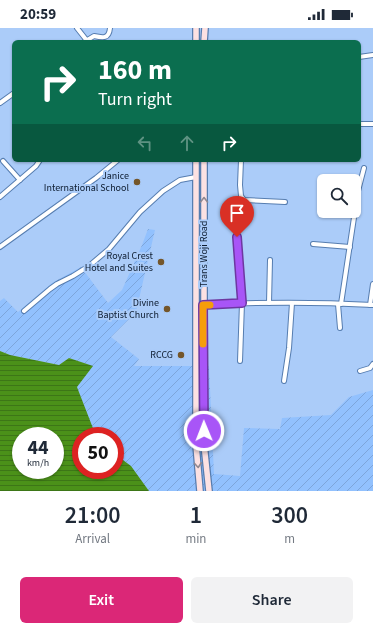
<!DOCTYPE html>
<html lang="en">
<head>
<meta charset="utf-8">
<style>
  :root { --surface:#fff; --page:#f2f2f3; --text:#1f2937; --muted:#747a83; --accent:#db2777 }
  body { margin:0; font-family:"Source Sans 3",sans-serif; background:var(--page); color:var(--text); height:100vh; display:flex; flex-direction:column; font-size:15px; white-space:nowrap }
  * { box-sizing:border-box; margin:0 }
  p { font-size:13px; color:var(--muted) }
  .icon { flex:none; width:22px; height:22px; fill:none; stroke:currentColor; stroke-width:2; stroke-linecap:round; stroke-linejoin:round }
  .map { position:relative; height:463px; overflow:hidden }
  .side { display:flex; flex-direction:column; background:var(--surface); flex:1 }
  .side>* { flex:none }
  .hud { position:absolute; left:12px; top:12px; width:349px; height:122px; border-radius:6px; box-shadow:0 1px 3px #0004; background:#0b6e4f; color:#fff; overflow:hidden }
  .buttons { position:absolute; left:317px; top:146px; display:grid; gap:8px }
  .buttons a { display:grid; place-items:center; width:44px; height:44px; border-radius:6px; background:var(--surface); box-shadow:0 1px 3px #0004; font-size:20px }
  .speed { position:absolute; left:12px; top:399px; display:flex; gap:8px; font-size:20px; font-weight:700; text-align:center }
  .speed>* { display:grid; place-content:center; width:52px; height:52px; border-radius:50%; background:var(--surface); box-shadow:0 1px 3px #0004; line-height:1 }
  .speed small { font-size:10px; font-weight:400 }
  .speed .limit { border:6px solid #d22; background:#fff; color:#111 }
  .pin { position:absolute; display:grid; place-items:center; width:34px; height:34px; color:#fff; margin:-41px -17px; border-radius:50% 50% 50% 0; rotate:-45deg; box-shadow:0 0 4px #0007 }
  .pin .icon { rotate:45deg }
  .me { position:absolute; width:44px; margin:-22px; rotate:359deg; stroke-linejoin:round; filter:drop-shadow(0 0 3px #0008) }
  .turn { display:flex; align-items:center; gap:14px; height:84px; padding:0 20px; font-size:18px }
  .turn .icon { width:52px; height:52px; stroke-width:2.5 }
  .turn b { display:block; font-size:28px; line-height:34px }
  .lanes { display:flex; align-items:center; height:38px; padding:0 20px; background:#0003; justify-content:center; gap:20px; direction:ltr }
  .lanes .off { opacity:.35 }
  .eta { display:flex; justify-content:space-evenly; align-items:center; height:68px; text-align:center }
  .eta b { font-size:24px; font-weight:600; line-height:28px }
  .button { display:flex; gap:8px; margin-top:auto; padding:8px 20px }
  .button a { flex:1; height:46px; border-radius:6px; background:var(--accent); color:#fff; font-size:16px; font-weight:600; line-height:46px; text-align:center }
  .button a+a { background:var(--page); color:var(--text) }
  .status { display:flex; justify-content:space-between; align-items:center; height:28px; padding:0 20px; background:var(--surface); direction:ltr }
  .status svg { height:11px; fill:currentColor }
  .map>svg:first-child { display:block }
</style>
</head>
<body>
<div class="status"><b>20:59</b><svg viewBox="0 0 49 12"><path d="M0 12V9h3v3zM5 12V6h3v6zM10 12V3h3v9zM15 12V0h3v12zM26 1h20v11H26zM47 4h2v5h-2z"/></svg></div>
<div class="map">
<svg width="373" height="463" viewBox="0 0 373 463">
  <defs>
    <pattern id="industrial-furrows" width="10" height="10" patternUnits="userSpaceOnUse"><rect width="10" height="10" fill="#92c1fe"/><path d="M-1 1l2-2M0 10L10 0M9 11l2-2" fill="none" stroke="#7da5da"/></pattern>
    <pattern id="water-rules" width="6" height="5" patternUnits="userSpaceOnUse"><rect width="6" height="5" fill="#4b9119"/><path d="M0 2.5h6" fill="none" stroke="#3d7617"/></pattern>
  </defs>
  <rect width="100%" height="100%" fill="#abccf9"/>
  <polygon fill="url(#industrial-furrows)" points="148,201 155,202 136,284 111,309 139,331 134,338 209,338 214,446 240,448 244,400 280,401 282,390 331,387 349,369 373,362 373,463 149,463 131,438 115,426 115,408 96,408 95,407 77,359 92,338 69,330 59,337 10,327 0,323 0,273 4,270 18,284 52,255 81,239 108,275 122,262 142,217"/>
  <path fill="url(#water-rules)" fill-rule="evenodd" d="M0,323l10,4 49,10 10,-7 24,8 -16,21 19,49h-15v34h34v-16l16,12 18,25h-149zM21,408h34v34h-34z"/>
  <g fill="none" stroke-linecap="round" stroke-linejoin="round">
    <g stroke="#567db0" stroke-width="6">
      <g id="minor">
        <polyline points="77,0 88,14"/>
        <path d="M84,14l10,-6c9,2 15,3 16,-8"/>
        <polyline points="359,29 373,27"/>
        <polyline points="0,75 14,65"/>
        <polyline points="359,96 373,96"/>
        <polyline points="241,132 240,157 241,168 244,172 285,174"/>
        <polyline points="3,133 20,152"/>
        <polyline points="0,169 36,138 40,132"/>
        <polyline points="237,209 242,275 240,333"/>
        <polyline points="313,216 350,219"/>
        <polyline points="0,219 96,150 118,132"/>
        <polyline points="269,275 270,232"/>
        <polyline points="338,276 340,300"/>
        <polyline points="341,276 358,163 364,140"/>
        <path d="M203,277c57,-3 114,-3 170,0"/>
        <polyline points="370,277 373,256"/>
        <polyline points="24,283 50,261 57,256 73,248 89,238 109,221 140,184 163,163 180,152 196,149"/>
        <polyline points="360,343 370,340 373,336"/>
        <polyline points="284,353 289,320 292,275"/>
      </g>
    </g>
    <g stroke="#567db0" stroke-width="8">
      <g id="secondary">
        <polyline points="196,14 196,0"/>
        <polyline points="204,14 205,0"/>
        <polyline points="196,132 196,417 200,463"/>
        <polyline points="204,132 204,416 209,463"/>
      </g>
    </g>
    <use href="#minor" stroke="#fff" stroke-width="4"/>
    <use href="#secondary" stroke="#fce1e2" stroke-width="5.5"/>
  </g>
  <defs><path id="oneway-chevron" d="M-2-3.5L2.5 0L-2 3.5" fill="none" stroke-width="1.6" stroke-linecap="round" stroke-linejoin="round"/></defs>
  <g stroke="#908891">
    <use href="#oneway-chevron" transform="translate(204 172) rotate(-90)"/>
    <use href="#oneway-chevron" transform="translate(198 437) rotate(86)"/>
  </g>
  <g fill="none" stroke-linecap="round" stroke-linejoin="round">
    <g stroke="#6d37a1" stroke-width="10">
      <polyline id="route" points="204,403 203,277 242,275 237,209"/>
    </g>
    <use href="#route" stroke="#a855f7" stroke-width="7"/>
    <polyline stroke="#f59e0b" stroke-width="7" points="203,316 203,277 210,277"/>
  </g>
  <g fill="#74562a" stroke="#abccf9" stroke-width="1.5">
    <circle cx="137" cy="154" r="4"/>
    <circle cx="161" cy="234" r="4"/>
    <circle cx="167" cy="281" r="4"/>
    <circle cx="181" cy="327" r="4"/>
  </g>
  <g text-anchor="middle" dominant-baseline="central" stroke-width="4" stroke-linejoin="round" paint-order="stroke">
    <g font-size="10" fill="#0c1b2f" stroke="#abccf9" text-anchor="end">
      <text x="129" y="148">Janice<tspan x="129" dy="12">International School</tspan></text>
      <text x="153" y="228">Royal Crest<tspan x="153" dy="12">Hotel and Suites</tspan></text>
      <text x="159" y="275">Divine<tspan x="159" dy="12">Baptist Church</tspan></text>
      <text x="173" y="327">RCCG</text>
    </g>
    <g font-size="10" fill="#0c1b2f" stroke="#abccf9">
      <text transform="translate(204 226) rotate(-90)">Trans Woji Road</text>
    </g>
  </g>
</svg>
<div class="buttons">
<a><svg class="icon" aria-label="search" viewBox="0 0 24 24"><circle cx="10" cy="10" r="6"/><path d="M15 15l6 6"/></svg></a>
</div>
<div class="speed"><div>44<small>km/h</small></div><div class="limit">50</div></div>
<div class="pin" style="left:237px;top:209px;background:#d93025"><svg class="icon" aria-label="arrive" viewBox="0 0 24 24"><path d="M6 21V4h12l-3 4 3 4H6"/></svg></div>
<svg class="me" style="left:204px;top:403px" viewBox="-20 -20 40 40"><circle r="17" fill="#a855f7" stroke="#fff" stroke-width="3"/><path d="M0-11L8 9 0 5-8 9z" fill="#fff"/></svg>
<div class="hud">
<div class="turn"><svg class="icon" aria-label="right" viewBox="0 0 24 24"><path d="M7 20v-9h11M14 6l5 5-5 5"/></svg><div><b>160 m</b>Turn right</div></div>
<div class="lanes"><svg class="icon off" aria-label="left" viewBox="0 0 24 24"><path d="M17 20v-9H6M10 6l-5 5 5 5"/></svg><svg class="icon off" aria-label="ahead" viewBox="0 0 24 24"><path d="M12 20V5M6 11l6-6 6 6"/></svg><svg class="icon" aria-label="right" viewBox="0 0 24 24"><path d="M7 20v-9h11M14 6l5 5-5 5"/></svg></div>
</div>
</div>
<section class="side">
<div class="eta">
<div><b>21:00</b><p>Arrival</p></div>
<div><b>1</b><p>min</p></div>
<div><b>300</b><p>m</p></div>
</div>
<div class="button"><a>Exit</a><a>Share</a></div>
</section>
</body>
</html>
